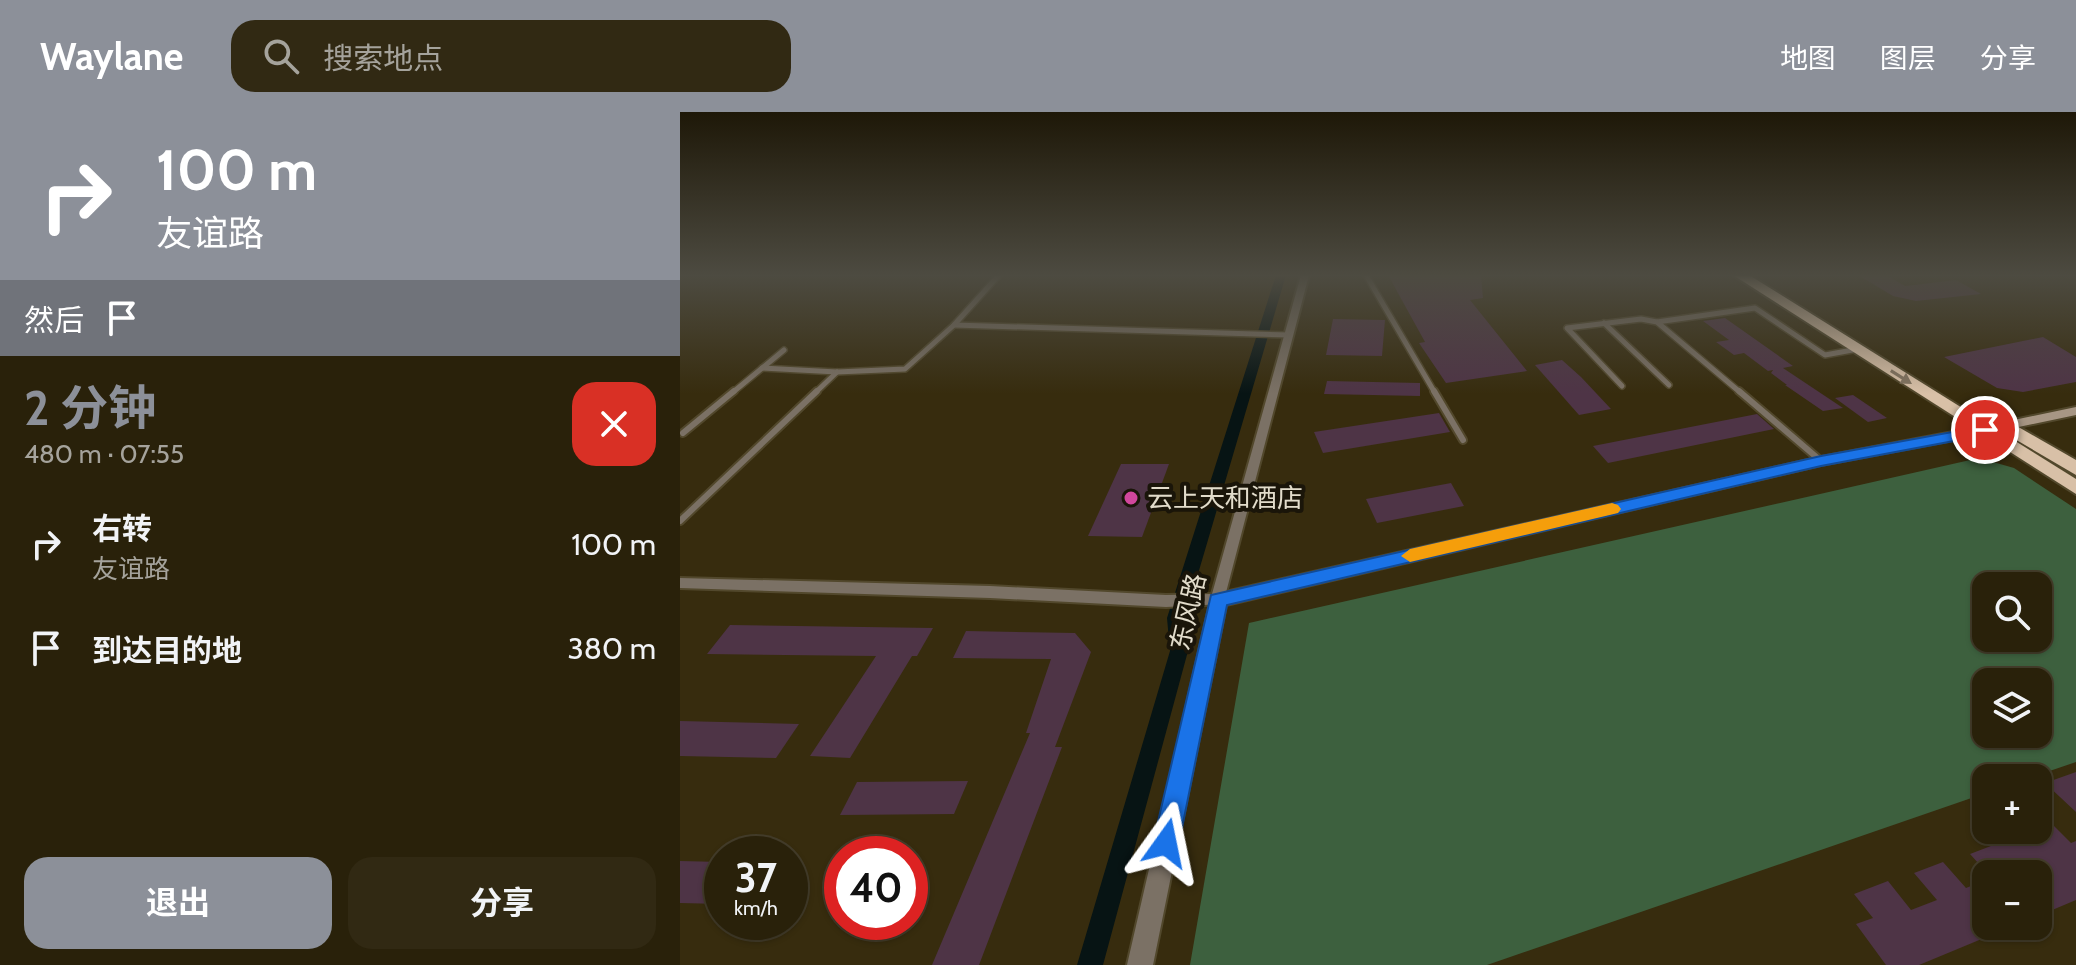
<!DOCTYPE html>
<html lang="zh">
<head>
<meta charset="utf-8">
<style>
  :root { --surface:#29210a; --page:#312913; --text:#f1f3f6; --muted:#a5a39c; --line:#453e2b; --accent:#8c9099 }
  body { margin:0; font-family:Cabin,"Noto Sans SC",sans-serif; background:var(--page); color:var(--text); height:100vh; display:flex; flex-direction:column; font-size:30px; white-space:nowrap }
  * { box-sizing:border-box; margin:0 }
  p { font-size:26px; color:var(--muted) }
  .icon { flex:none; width:44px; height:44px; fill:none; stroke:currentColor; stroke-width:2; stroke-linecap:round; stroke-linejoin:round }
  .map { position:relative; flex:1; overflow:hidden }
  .details { display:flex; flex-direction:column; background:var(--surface); width:680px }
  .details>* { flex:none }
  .top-card { background:#8c9099; color:#fff; overflow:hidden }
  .fabs { position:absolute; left:1292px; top:460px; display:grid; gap:16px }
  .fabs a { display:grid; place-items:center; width:80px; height:80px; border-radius:16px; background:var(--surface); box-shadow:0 2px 6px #0004,0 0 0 2px var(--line); font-size:40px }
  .speed { position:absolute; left:24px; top:724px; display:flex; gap:16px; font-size:40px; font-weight:700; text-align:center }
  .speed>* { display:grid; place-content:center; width:104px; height:104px; border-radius:50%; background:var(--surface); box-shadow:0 2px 6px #0004,0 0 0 2px var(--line); line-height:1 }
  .speed small { font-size:20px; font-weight:400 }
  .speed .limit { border:12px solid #d22; background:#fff; color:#111 }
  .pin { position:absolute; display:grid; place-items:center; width:68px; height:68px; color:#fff; margin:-34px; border:4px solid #fff; border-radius:50%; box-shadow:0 2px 8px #0007 }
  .me { position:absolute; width:88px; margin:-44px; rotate:12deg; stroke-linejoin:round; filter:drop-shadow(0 0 6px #0008) }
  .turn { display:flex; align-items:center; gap:28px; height:168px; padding:0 24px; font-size:36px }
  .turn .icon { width:104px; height:104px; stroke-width:2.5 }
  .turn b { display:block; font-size:56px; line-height:68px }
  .then { display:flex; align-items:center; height:76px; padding:0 24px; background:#0003; gap:16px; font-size:30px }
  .round { display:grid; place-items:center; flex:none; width:84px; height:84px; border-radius:24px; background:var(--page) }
  .head { display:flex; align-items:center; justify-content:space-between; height:136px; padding:0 24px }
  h1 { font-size:48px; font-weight:700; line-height:60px; color:var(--accent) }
  .button { display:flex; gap:16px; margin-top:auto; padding:16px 24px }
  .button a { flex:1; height:92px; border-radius:24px; background:var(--accent); color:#fff; font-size:32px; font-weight:700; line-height:92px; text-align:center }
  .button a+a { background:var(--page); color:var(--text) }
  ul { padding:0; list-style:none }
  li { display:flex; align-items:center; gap:24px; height:104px; padding:0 24px }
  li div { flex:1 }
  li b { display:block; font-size:30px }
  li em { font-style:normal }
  header { display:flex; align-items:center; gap:48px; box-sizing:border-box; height:112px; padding:0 40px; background:var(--accent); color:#fff }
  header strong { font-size:38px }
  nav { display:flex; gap:44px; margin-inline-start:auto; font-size:28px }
  .search { width:560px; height:72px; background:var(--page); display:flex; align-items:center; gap:20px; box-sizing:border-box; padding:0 28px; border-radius:24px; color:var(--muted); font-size:30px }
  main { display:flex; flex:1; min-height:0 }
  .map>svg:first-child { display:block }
</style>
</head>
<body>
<header>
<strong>Waylane</strong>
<div class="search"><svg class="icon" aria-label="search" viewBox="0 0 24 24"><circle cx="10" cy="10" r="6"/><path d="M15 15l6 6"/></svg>搜索地点</div>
<nav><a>地图</a><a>图层</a><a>分享</a></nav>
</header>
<main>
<section class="details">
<div class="top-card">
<div class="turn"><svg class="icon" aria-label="right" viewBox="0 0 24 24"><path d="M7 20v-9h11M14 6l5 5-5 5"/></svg><div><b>100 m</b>友谊路</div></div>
<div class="then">然后<svg class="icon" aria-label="arrive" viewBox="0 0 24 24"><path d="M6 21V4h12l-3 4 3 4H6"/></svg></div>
</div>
<div class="head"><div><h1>2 分钟</h1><p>480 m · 07:55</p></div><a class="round" style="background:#d93025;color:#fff"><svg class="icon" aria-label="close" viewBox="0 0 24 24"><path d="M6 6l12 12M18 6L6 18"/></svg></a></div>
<ul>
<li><svg class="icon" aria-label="right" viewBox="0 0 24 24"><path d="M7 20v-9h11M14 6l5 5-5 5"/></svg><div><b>右转</b><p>友谊路</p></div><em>100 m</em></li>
<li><svg class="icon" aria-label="arrive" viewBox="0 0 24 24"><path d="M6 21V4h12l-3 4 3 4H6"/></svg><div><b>到达目的地</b></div><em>380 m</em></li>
</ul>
<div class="button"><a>退出</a><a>分享</a></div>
</section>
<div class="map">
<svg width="1396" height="853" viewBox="0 0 1396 853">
  <rect width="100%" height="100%" fill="#372c0e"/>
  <path fill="#3d603e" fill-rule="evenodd" d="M1299,346l35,10 62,41v253l-47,16h-43v15l-499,172h-297l59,-342zM1306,474h52v52h-52zM1306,570h52v52h-52z"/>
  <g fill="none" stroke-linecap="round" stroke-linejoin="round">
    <polygon fill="#071414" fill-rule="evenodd" points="596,163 606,163 505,506 508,539 423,853 397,853 490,539 487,506"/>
  </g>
  <g fill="#4e3446">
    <polygon points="708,163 801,163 803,186 790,188 847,259 766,271 739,231 745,230"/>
    <polygon points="1178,163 1206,163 1225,174 1276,168 1301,182 1236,189 1213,184"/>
    <polygon points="1045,206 1113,254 1103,256 1163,296 1143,299 1105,273 1107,273 1091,261 1093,258 1088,259 1064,241 1054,243 1036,230 1049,228 1023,209"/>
    <polygon points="653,207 705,208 702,244 646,243"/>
    <polygon points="1363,225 1396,245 1396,270 1343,280 1317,276 1264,245"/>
    <polygon points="882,248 901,265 931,297 899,303 855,253"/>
    <polygon points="647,269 740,271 740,284 644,282"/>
    <polygon points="1173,283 1207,306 1188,310 1155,286"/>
    <polygon points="759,301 770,320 643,341 634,320"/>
    <polygon points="1077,302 1094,317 928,351 913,334"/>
    <polygon points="441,352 489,352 462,425 408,424"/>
    <polygon points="771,371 784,394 697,411 686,387"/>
    <polygon points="50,513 253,516 237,544 232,544 170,646 130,644 196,544 27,542"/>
    <polygon points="286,519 395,521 411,540 375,635 382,635 299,853 252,853 350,621 346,621 371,547 273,546"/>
    <polygon points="0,609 119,612 96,646 0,644"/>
    <polygon points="1396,660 1396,700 1365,671"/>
    <polygon points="288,669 274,702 160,703 177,670"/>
    <polygon points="1371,711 1391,731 1396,729 1396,788 1358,804 1358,762 1308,762 1290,742"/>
    <polygon points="0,749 42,750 42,792 0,791"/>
    <polygon points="1263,750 1286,776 1306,768 1306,814 1333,814 1239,853 1206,853 1176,812 1193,806 1174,782 1208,769 1231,798 1257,788 1234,761"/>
  </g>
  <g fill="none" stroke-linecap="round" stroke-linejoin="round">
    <g stroke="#52482c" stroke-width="8">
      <g id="service-far1">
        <polyline points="686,163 755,281"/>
        <polyline points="977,210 1075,196 1145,243 1178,237"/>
        <polyline points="924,211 989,273"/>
        <polyline points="274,213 610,223"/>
        <polyline points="82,256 157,260 225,257 274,213 319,163"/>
        <polyline points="942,274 887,216 961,207 977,210 1061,281"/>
        <polyline points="52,281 104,238"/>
        <polyline points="135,281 157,260"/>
      </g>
    </g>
    <g stroke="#52482c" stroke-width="10">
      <g id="service">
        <polyline points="754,279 783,328"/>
        <polyline points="1059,279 1141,349"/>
        <polyline points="3,321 54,279"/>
        <polyline points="0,409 137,279"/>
      </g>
    </g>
    <g stroke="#52482c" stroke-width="4">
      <polygon id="minor" points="621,163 629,163 543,492 486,495 310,486 0,476 0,466 310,474 486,483 532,482"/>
    </g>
    <g stroke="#52482c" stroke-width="4">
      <polygon id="tertiary" points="1305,314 1310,315 1310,321 1141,353 546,493 473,853 447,853 532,483 1141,345"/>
    </g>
    <g stroke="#52482c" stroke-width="4">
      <polygon id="secondary" points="1396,295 1396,303 1305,322 1298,318 1305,314"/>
    </g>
    <g stroke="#52482c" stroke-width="4">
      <g id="trunk">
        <polygon points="1053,163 1069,163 1396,367 1396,382"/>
        <polygon points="1328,309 1396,348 1396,363 1321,319 1319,315"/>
      </g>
    </g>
    <use href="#service-far1" stroke="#7b7165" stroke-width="5"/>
    <use href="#service" stroke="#7b7165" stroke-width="6"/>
    <use href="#minor" fill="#7b7165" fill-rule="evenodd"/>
    <use href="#tertiary" fill="#7b7165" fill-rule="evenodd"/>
    <use href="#secondary" fill="#a79684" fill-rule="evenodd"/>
    <use href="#trunk" fill="#d8c0a7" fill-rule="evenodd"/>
  </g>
  <defs><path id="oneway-solid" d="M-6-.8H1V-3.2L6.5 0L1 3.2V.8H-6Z" transform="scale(2)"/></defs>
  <use fill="#827360" href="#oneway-solid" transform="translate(1221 265) rotate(32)"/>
  <linearGradient id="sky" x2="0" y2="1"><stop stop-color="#1e1808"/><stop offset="0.58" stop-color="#4d4b41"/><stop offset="1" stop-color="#4d4b41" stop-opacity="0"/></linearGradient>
  <rect width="1396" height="282" fill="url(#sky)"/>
  <polygon fill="#1a73e8" stroke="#114b97" stroke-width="2" points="1305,314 1313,318 1311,322 1141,354 547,493 499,731 495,740 486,744 477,740 473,731 531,483 1141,344"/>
  <polygon fill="#f59e0b" points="932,391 938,393 941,397 938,401 730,450 721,444 730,437"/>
  <circle fill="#d1479c" stroke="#1a1509" stroke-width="3" cx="451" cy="386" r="8"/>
  <g text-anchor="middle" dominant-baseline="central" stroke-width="8" stroke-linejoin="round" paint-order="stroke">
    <g font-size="26" fill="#e2dccb" stroke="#1a1509" text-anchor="start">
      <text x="467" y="386">云上天和酒店</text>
    </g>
    <g font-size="26" fill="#e2dccb" stroke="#1a1509">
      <text transform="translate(508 500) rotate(-77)">东风路</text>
    </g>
  </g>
</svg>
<div class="fabs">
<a><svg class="icon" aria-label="search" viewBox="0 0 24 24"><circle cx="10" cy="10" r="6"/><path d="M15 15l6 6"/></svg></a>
<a><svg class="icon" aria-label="layers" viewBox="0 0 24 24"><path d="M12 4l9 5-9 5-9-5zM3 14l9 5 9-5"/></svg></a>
<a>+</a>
<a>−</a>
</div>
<div class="speed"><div>37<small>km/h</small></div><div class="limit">40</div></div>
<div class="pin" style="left:1305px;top:318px;background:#d93025"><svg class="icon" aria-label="arrive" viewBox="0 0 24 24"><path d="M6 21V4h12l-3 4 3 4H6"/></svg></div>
<svg class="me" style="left:486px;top:731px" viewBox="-20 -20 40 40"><path d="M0-17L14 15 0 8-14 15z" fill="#1a73e8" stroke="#fff" stroke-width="4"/></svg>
</div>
</main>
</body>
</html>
